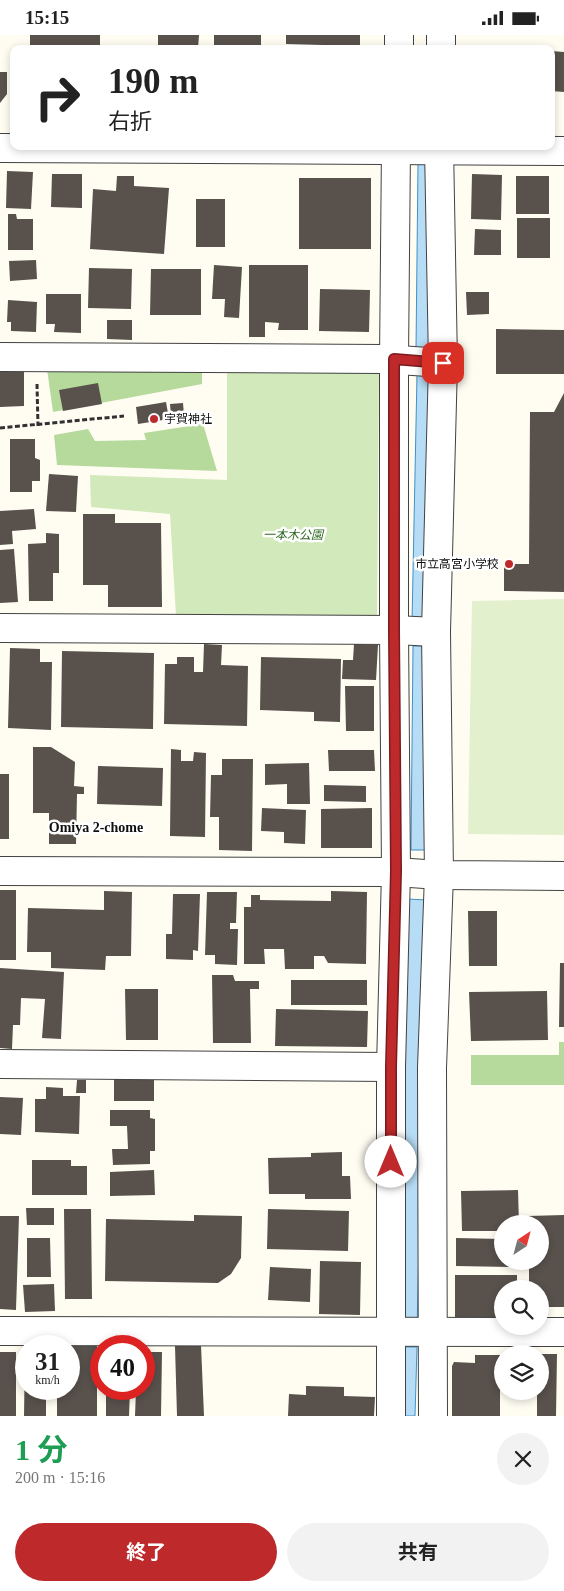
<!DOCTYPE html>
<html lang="ja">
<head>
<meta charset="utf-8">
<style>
  :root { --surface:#fff; --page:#f2f2f2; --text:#222; --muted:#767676; --accent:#be292c }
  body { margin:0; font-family:"Times New Roman","Noto Sans JP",serif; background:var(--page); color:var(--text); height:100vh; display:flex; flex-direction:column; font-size:19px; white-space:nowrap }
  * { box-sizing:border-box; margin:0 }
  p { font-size:16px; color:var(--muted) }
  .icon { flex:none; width:28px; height:28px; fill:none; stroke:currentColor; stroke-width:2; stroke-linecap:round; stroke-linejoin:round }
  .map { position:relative; height:1381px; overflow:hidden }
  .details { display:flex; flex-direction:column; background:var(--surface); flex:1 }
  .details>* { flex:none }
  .top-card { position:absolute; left:10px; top:10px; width:545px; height:105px; border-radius:10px; box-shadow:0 2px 8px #0003; background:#fff; color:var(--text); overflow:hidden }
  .needle { width:32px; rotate:36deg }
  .tools { position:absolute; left:494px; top:1180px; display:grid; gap:10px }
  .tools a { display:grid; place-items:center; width:55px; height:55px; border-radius:50%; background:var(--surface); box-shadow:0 2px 8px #0003; font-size:25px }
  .speed { position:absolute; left:15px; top:1300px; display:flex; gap:10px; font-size:25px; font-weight:700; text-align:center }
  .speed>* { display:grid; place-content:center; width:65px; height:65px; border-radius:50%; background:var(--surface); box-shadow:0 2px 8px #0003; line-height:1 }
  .speed small { font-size:12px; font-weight:400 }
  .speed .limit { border:8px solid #d22; background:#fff; color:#111 }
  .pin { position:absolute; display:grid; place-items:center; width:42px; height:42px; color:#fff; margin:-21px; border-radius:10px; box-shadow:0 2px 8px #0006 }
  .me { position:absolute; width:55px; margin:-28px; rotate:0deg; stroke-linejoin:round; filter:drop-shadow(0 0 4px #0008) }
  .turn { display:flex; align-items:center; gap:18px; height:105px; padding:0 15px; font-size:22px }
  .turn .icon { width:65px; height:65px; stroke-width:2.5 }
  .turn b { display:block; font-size:35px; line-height:42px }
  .round { display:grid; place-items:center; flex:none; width:52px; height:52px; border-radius:26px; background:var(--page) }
  .headline { display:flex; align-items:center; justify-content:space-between; height:85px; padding:0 15px }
  h1 { font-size:30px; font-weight:700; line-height:38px; color:#1e9e55 }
  .cta { display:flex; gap:10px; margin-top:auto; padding:10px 15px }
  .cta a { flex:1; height:58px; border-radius:30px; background:var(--accent); color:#fff; font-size:20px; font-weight:700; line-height:58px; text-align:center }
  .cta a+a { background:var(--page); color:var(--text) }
  .status { display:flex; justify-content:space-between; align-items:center; height:35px; padding:0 25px; background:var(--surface); direction:ltr }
  .status svg { height:14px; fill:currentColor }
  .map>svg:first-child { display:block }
</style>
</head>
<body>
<div class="status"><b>15:15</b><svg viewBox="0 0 49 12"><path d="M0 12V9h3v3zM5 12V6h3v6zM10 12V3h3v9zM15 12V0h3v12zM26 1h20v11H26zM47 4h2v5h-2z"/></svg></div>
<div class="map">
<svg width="564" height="1381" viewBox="0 0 564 1381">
  <rect width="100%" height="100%" fill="#fffdf2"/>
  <polygon fill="#d2e9bb" points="379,332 377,588 176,581 170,479 91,472 90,440 227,445 227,335"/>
  <g fill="#b5da9b">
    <polygon points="47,334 202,334 202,349 53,377"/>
    <polygon points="203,389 217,436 57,430 54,400 88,394 95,406 146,405 144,398"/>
    <polygon points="559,1007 564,1007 564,1050 471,1050 471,1020 559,1020"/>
  </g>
  <polygon fill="#e3f0cd" points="564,564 564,800 468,799 472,566"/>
  <g fill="#b7dcf5" stroke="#3f90cb">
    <polygon points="418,129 437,129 435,314 416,314"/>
    <polygon points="417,340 434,340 430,588 412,588"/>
    <polygon points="413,611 432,611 430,815 411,815"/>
    <polygon points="407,864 427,865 417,1294 397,1294"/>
    <polygon points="397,1312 417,1312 415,1381 395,1381"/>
  </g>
  <g fill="#58514c">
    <rect x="30" y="0" width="70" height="14"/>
    <polygon points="158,0 199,0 198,14 166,14 166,11 158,11"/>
    <rect x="214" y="0" width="47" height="14"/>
    <polygon points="286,0 360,0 360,11 286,9"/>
    <polygon points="551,16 564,17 564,57 551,56"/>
    <polygon points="0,37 7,37 7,59 0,68"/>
    <polygon points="7,136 33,137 31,174 6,173"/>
    <polygon points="52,139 82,139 82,173 51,172"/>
    <polygon points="472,139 502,140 501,185 471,184"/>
    <polygon points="117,141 134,141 134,151 169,153 164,219 90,214 93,154 116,156"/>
    <rect x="516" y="141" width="33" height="38"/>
    <rect x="299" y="143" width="72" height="71"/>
    <rect x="196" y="164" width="29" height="48"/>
    <polygon points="8,179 16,179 17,184 33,184 33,215 8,215"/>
    <rect x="517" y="183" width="33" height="40"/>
    <polygon points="475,194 501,195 501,220 474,220"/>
    <polygon points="36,225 37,244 10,246 9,226"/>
    <polygon points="214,230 242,232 239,283 224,282 225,264 212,264"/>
    <polygon points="249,230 308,230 308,295 278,295 279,288 265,287 265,302 249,302"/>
    <polygon points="89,233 132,234 131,274 88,273"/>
    <polygon points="151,234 201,234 201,280 150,280"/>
    <polygon points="320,254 370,255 369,297 319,296"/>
    <polygon points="466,257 489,257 489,279 467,280"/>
    <polygon points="46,259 81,259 81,298 54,297 55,289 46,289"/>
    <polygon points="8,265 37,267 36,297 11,296 11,287 7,287"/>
    <polygon points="107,285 132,285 132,305 107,304"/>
    <polygon points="496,294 564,295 564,339 496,339"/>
    <polygon points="0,337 24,337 24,371 0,372"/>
    <polygon points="98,348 102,369 63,376 59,355"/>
    <polygon points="564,358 564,557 504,556 504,529 529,529 530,377 554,377"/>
    <polygon points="166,367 169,384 138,389 136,372"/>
    <polygon points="183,368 184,380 171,381 170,369"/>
    <polygon points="10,404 35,404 35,423 40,425 40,446 32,446 32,457 10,457"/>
    <polygon points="49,439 78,441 76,477 46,476"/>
    <polygon points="34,474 36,494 12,496 13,509 0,510 0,476"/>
    <polygon points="83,479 115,479 115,488 161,488 162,572 108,572 108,550 83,550"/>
    <polygon points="46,498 59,499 59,538 53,538 53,566 29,566 28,509 46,508"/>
    <polygon points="14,514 18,567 0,568 0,515"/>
    <polygon points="204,609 222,610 221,630 248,631 247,691 164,689 165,629 177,629 177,622 194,622 194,637 203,637"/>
    <polygon points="354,609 378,610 376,645 342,644 343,625 353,625"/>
    <polygon points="10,613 40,614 40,627 52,627 51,695 8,693"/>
    <polygon points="62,616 154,618 153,694 61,692"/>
    <polygon points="261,622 341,624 340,687 314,686 314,677 260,675"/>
    <polygon points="345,651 374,651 374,696 346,696"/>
    <polygon points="33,712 51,712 75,727 74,751 84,752 84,759 77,759 76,809 49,809 49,778 33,778"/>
    <polygon points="171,714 181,715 181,726 193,726 194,717 206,718 205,802 170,801"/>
    <polygon points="328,715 374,715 375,736 329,736"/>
    <polygon points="222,724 253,724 252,816 219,815 219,782 210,782 211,740 222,740"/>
    <polygon points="309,728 310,769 287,769 287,749 265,750 265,729"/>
    <polygon points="98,731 163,733 162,771 97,769"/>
    <rect x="0" y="739" width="9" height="65"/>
    <polygon points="324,750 366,751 366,767 324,766"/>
    <polygon points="262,773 306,775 305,809 284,808 284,797 261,796"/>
    <polygon points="372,773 372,813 321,813 321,774"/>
    <rect x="0" y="855" width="16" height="70"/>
    <polygon points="104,856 132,857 131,921 106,921 105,935 51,933 51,917 27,917 28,873 104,875"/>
    <polygon points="331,856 367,857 366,929 328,928 324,921 314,921 314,934 285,934 284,914 264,914 265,929 244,929 244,872 251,872 251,860 260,860 260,865 331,866"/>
    <polygon points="207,857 237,857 236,888 230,888 230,894 238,894 237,930 215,929 215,920 205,920"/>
    <polygon points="173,859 200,859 198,916 193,915 193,925 166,924 166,899 172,899"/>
    <polygon points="468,876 497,876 497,931 469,931"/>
    <polygon points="560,928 564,928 564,992 559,992"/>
    <polygon points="0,933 64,937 61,1004 42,1003 45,964 21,963 20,990 13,990 12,1014 0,1013"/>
    <polygon points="212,940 233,940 235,946 259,946 259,954 250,954 251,1008 213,1008"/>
    <rect x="291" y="945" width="76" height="25"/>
    <polygon points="125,954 158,954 158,1005 126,1005"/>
    <polygon points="547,956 548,1005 471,1006 469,957"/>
    <polygon points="276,974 368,976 367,1012 275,1011"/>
    <polygon points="114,1044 154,1045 154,1066 114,1066"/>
    <polygon points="77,1045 86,1045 86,1058 76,1058"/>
    <polygon points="46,1052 63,1053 63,1061 80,1061 79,1099 35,1097 35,1064 46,1064"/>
    <polygon points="0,1062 23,1063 21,1100 0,1099"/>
    <polygon points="110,1075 150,1075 150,1083 155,1084 155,1116 150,1116 150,1129 113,1130 112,1114 128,1114 127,1091 110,1091"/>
    <polygon points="342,1117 342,1141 350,1141 351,1164 305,1164 305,1159 269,1159 268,1123 311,1122 311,1118"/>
    <polygon points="32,1125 71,1125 71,1131 87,1131 87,1160 32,1160"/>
    <polygon points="154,1135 155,1160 110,1161 110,1137"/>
    <polygon points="518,1155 519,1189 502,1189 502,1196 462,1196 461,1156"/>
    <polygon points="26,1173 54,1173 54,1190 27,1190"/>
    <polygon points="64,1174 91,1174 92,1264 65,1264"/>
    <polygon points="268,1174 349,1176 348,1216 267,1214"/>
    <polygon points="194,1180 242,1181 241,1223 231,1239 218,1248 105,1246 106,1184 194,1186"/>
    <polygon points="564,1180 564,1272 540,1272 540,1254 529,1254 529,1226 540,1226 540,1189 528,1189 528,1181"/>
    <polygon points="0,1181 19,1181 16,1275 0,1274"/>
    <polygon points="27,1203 50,1203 51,1242 27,1242"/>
    <polygon points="456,1203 502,1204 502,1226 515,1226 515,1232 456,1231"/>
    <polygon points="320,1226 361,1227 360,1280 319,1279"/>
    <polygon points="270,1232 311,1234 310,1267 268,1265"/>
    <polygon points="455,1240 517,1240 517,1254 502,1254 502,1282 455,1283"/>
    <polygon points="54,1249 55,1276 25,1277 23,1250"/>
    <polygon points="69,1310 97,1310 97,1381 57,1381 57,1354 69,1354"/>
    <polygon points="201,1310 204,1381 177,1381 175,1311"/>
    <polygon points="25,1316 26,1316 26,1354 46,1354 46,1381 24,1381"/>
    <rect x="0" y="1317" width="16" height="64"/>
    <polygon points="144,1317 162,1317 161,1381 135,1381 136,1354 144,1354"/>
    <polygon points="540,1319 557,1319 556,1381 537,1381 537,1356 540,1356"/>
    <polygon points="475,1320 500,1320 500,1381 452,1381 452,1331 454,1327 475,1328"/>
    <polygon points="306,1351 344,1352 344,1361 375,1362 374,1381 288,1381 289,1359 306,1360"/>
    <polygon points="106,1354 130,1354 129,1381 106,1381"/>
  </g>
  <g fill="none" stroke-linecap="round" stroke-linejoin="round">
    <g stroke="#424242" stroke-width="30">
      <g id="minor">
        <polyline points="399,14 399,0"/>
        <polyline points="441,14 441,0"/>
        <polyline points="0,113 564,116"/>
        <polyline points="0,322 384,324 443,328"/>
        <polyline points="0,593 394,595 436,597"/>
        <polyline points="0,836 396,837 439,840 564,841"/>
        <polyline points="0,1029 391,1032"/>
        <polyline points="0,1296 564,1297"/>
        <polyline points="391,1381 391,1032 396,837 394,595 394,324 396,111"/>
        <polyline points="433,1381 432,1033 439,840 436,597 443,328 439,111"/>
      </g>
    </g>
    <g stroke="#313131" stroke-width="3" stroke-dasharray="5 2.5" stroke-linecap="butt">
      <polyline points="37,349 38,391"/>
      <polyline points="0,393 124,381"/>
    </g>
    <use href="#minor" stroke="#fff" stroke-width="28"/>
  </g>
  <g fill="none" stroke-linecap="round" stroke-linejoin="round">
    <g stroke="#7c1b1d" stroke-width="12">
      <polyline id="route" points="391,1127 391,1032 396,836 394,595 394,324 443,328"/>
    </g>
    <use href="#route" stroke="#be292c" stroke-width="9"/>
  </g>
  <g fill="#be292c" stroke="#fff" stroke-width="2">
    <circle cx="154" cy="384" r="5"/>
    <circle cx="509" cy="529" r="5"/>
  </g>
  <g text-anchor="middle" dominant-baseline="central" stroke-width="5" stroke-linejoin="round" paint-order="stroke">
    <g font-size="12" fill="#0f0f0f" stroke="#fff" text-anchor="start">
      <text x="164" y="384">宇賀神社</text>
      <text x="499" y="529" text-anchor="end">市立高宮小学校</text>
    </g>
    <g font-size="12" font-style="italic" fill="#2d6720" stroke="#fff">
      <text x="293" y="500">一本木公園</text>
    </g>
    <g font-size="14" font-weight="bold" fill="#0f0f0f" stroke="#fff">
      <text x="96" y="792">Omiya 2-chome</text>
    </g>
  </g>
</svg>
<div class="tools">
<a><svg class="needle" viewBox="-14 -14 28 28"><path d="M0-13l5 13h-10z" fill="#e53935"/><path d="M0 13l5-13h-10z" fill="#767676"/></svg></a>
<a><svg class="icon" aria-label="search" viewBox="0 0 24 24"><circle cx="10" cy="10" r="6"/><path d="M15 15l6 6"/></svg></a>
<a><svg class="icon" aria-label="layers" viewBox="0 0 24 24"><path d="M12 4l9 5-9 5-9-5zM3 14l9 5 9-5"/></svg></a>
</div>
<div class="speed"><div>31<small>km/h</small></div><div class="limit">40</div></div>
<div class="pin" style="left:443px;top:328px;background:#d93025"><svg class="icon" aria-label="arrive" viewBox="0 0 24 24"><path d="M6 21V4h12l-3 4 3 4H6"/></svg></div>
<svg class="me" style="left:391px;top:1127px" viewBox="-20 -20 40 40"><circle r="19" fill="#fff"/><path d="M0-13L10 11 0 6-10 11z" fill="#be292c"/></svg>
<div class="top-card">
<div class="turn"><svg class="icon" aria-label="right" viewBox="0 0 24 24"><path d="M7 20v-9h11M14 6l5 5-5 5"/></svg><div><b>190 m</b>右折</div></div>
</div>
</div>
<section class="details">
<div class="headline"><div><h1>1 分</h1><p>200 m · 15:16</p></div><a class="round"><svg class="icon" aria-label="close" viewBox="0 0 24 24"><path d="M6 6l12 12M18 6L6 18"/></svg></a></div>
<div class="cta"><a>終了</a><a>共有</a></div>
</section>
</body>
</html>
